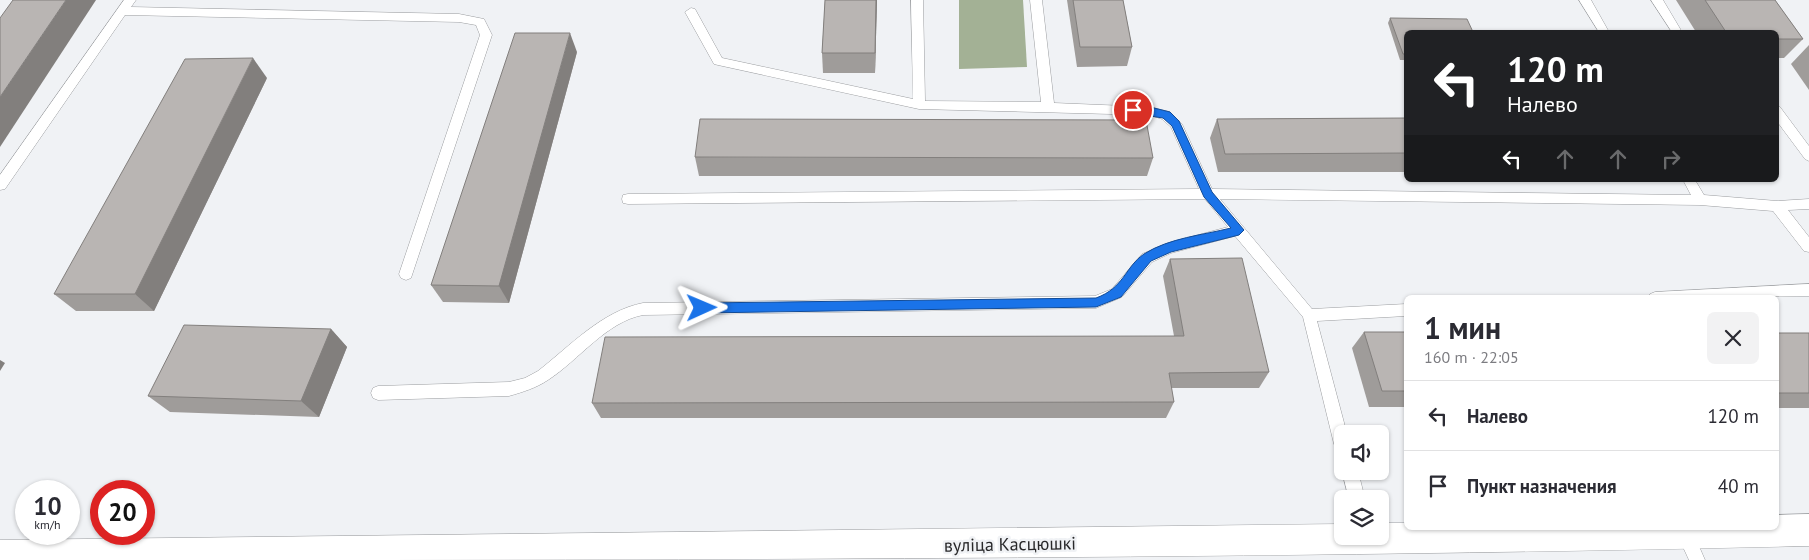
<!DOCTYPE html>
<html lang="ru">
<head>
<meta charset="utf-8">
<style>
  :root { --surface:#fff; --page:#f2f2f3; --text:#2b2b33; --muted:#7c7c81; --line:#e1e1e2 }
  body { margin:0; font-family:"PT Sans",sans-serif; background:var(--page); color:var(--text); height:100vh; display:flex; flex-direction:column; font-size:19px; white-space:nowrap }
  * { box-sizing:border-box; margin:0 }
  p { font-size:16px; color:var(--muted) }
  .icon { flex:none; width:28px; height:28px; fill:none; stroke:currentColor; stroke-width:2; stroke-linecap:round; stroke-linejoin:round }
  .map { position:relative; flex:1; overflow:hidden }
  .details { position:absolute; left:1404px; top:295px; width:375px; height:235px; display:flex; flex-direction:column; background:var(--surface); border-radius:8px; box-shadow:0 1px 4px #0004 }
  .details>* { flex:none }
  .banner { position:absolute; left:1404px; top:30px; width:375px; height:152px; border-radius:8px; box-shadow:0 1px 4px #0004; background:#202124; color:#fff; overflow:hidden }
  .controls { position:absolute; left:1334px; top:425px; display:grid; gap:10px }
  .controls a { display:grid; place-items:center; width:55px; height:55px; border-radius:8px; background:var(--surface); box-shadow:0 1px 4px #0004; font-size:25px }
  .speed { position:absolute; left:15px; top:480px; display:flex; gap:10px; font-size:25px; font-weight:700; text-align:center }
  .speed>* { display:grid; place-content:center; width:65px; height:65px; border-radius:50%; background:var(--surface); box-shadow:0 1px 4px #0004; line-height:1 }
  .speed small { font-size:12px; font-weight:400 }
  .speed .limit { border:8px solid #d22; background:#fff; color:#111 }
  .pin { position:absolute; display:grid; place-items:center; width:42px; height:42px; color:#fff; margin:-21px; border:2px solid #fff; border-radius:50%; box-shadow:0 1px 5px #0007 }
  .me { position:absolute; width:55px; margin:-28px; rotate:89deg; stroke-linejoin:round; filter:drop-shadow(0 0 4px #0008) }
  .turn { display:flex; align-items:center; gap:18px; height:105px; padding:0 20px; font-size:22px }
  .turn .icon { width:65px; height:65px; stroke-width:2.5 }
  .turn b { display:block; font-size:35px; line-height:42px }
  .lanes { display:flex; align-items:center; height:48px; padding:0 20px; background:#0003; justify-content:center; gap:25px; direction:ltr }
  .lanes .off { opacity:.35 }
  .round { display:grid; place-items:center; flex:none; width:52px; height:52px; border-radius:8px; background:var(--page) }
  .head { display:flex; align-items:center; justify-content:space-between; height:85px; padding:0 20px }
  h1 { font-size:30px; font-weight:700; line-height:38px }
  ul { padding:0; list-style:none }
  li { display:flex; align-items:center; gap:15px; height:70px; padding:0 20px; border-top:1px solid var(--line) }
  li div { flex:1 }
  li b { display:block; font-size:19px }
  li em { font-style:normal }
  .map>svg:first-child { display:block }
</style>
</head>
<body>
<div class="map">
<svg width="1809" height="560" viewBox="0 0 1809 560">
  <rect width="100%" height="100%" fill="#f0f2f5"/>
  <polygon fill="#a3b195" points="959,0 1023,0 1027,67 959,69"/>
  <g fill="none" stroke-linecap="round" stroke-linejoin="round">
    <g stroke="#9b9da0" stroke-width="1">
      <g id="service">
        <polygon points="124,0 136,0 131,7 459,14 484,19 492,35 411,278 406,280 401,278 399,274 480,35 476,25 459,22 125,15 5,189 0,190 0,175"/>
        <path d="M911,0h12l2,101 116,1 -11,-102h12l12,103 96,4 20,5 12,12 30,65 479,6 -8,-15h12l9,15 73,6 32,-2v10l-21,1 21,27v15l-5,-1 -31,-40 -73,-6 -480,-6 92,110 94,-5v12l-89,5 30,113h-5v17l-5,-2 -3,-5 -31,-127 -68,-81 -64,17 -19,9 -30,35 -26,11 -453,7c-37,7 -64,45 -95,65 -12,8 -25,12 -39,16l-131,4 -5,-2 -2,-5 2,-5 5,-2 131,-4 16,-4 13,-7c32,-25 64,-60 105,-68l452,-7 17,-7 30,-35 26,-11 60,-16 -23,-28 -577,5 -5,-1 -1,-4 1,-4 5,-1 571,-5 -28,-62 -9,-8 -12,-4 -231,-6 -201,-44 -4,-1 -29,-52 6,-4 4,1 27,49 191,41z"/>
        <polygon points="1579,0 1591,0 1609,32 1599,32"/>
        <polygon points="1651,0 1663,0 1682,32 1672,32"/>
        <polygon points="1776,106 1780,107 1809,146 1809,161 1805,159 1776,120"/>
        <polygon points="1809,284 1809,296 1648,298 1650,294 1655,292"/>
        <polygon points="1342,471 1358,471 1365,499 1349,499"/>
        <polygon points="1679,528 1691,528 1705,560 1689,560 1677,534"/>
      </g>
    </g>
    <g stroke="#9b9da0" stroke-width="1">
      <path id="tertiary" d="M1809,514v32c-603,14 -1206,14 -1809,14v-20l1342,-16v12h38v-13h26v5h370v-13z"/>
    </g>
    <use href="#service" fill="#fff" fill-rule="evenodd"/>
    <use href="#tertiary" fill="#fff" fill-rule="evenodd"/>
  </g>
  <g fill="#9f9c9a">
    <polygon points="825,0 877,0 875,73 823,73 822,53"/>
    <polygon points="1067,0 1123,0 1132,47 1127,66 1077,67"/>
    <polygon points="1676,0 1775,0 1803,39 1784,58 1776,58 1776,32 1696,32"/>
    <polygon points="1390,18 1406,32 1406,60 1400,60 1388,23"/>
    <polygon points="1809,45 1809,90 1791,64"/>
    <polygon points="577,52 509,303 443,302 431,285"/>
    <polygon points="267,78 154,311 76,311 54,294"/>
    <polygon points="1406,118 1406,172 1218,172 1210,138 1217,119"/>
    <polygon points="695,157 1153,158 1147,176 699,176"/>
    <polygon points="1170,259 1269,372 1259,388 1171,388 1174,402 1166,418 601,418 592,403 1174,336 1163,276"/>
    <polygon points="331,329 347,347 319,417 170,412 148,396"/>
    <polygon points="1364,332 1406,332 1406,407 1369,407 1352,348"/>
    <rect x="1776" y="333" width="33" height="75"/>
  </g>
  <g fill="#827f7d">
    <polygon points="66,0 96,0 0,147 0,97"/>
    <polygon points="876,0 877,0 875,73 875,53"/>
    <polygon points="570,33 577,52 509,303 499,286"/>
    <polygon points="253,58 267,78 154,311 135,294"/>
    <polygon points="331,329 347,347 319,417 301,401"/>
    <polygon points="0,360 5,363 0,371"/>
  </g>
  <g fill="#b9b5b3" stroke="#827f7d">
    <polygon points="13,0 66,0 0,97 0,18"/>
    <polygon points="825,0 876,0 875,53 822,53"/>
    <polygon points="1073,0 1123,0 1132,47 1080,47"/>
    <polygon points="1705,0 1775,0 1803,39 1776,39 1776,32 1726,32"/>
    <polygon points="1390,18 1467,19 1473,32 1406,32 1406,54 1403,54"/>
    <polygon points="515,33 570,33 499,286 431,285"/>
    <polygon points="253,58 135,294 54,294 185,59"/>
    <polygon points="1406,118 1406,153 1225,154 1217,119"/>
    <polygon points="700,119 1146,120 1153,158 695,157"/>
    <polygon points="1242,258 1269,372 1169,373 1174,402 592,403 605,337 1184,336 1170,259"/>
    <polygon points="184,325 331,329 301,401 148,396"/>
    <polygon points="1364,332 1406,332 1406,391 1382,391"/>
    <rect x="1776" y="333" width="33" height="60"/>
  </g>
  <path fill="#1a73e8" stroke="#114b97" d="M1133,107h17l20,5 9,9 33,71 32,38 -5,5 -68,17 -20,9 -30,36 -25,10 -394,6 -4,-1 -2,-4 2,-3 4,-2 394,-5c28,-10 29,-31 48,-44 25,-16 59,-19 87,-26l-27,-31 -32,-71 -9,-8 -33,-5 -2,-3z"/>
  <g text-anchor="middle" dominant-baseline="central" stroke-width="5" stroke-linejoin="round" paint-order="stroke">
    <g font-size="18" fill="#28282a" stroke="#f0f2f5">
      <text transform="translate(1010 544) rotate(-1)">вуліца Касцюшкі</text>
    </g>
  </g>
</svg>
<div class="controls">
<a><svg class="icon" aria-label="sound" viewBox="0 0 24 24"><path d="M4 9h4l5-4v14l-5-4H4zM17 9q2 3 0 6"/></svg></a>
<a><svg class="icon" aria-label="layers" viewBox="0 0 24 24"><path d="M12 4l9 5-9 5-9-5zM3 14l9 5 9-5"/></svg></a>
</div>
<div class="speed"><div>10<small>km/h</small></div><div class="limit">20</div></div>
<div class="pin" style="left:1133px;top:110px;background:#d93025"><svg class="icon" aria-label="arrive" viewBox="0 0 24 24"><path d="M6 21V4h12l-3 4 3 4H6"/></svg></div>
<svg class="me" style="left:702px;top:308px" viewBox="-20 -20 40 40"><path d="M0-17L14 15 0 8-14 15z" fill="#1a73e8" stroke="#fff" stroke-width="4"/></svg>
<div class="banner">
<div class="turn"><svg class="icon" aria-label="left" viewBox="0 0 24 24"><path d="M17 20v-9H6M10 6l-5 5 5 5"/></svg><div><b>120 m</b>Налево</div></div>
<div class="lanes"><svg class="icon" aria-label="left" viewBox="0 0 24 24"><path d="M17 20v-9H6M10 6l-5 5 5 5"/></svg><svg class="icon off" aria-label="ahead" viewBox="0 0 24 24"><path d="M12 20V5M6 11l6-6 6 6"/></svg><svg class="icon off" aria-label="ahead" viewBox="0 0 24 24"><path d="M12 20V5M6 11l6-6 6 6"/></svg><svg class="icon off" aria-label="right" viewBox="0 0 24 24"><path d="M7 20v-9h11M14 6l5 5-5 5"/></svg></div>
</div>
<section class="details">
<div class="head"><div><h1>1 мин</h1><p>160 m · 22:05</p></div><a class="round"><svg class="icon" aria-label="close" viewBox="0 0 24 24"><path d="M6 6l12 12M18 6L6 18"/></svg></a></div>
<ul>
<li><svg class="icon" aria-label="left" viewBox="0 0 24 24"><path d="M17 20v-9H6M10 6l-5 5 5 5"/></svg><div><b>Налево</b></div><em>120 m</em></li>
<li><svg class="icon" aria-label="arrive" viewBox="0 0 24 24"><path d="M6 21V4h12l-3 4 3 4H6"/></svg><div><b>Пункт назначения</b></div><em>40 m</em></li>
</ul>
</section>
</div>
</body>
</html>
